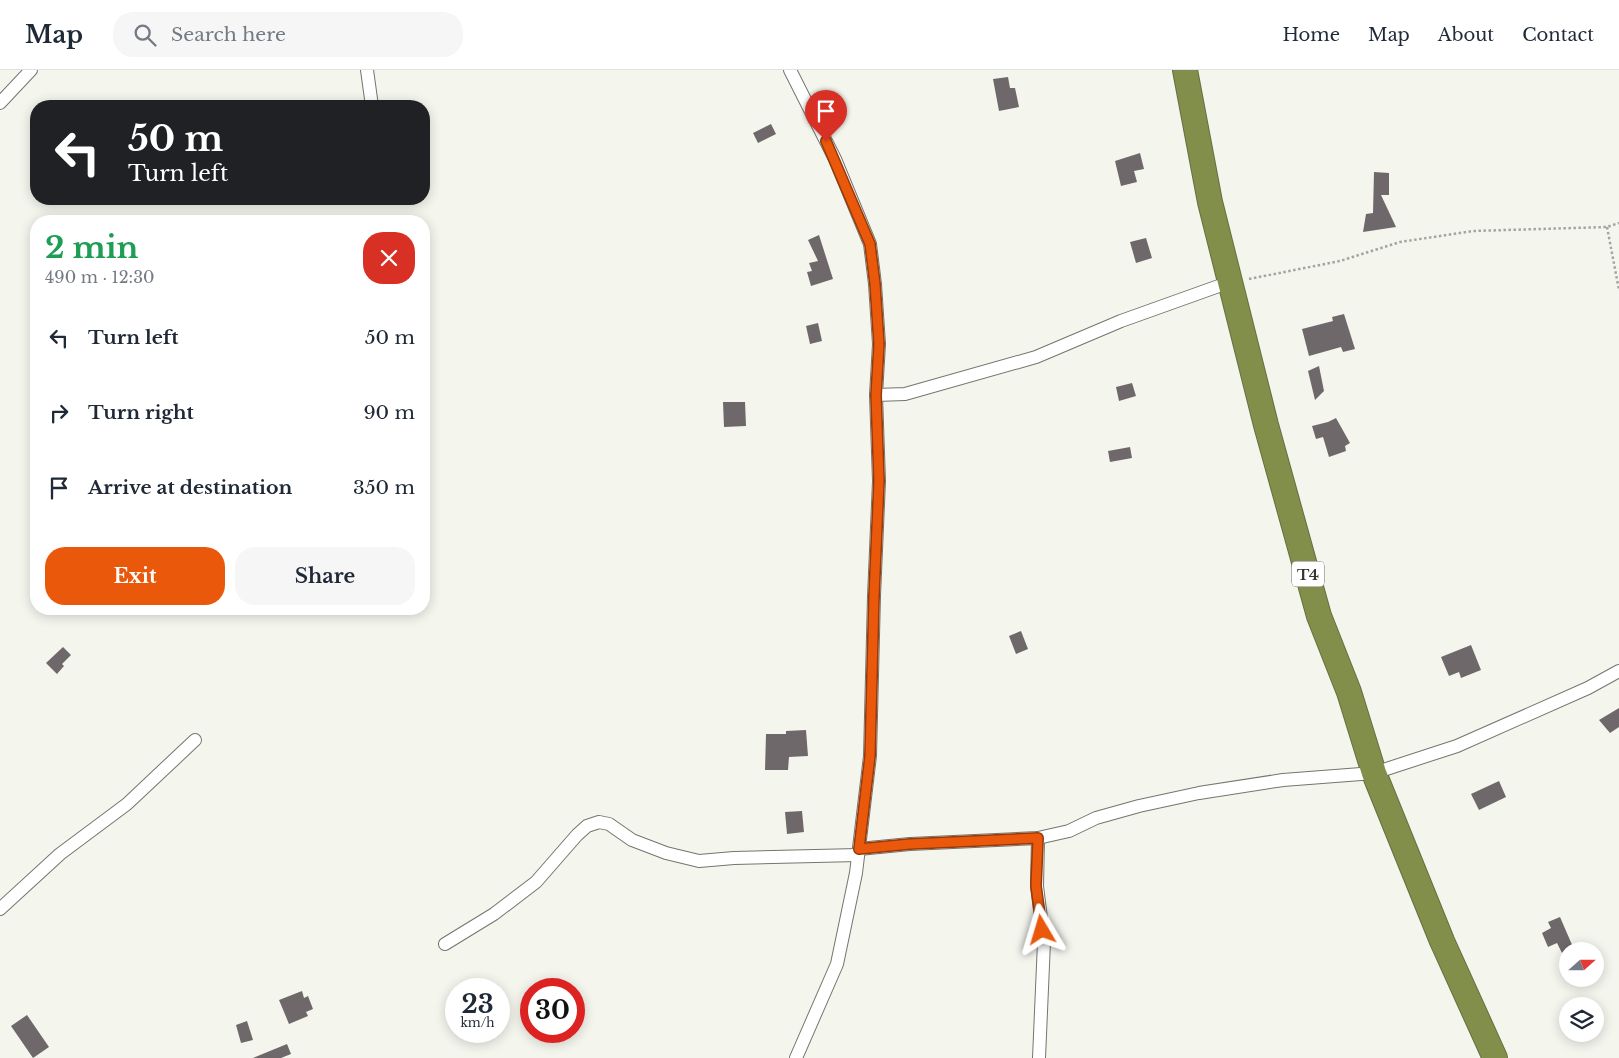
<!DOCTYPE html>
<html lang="en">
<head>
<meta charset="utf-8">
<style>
  :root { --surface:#fff; --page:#f6f6f7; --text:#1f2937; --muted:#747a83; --line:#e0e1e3; --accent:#ea580c }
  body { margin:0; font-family:"Libre Baskerville",serif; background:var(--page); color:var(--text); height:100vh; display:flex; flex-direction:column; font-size:19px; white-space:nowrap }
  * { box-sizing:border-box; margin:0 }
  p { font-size:16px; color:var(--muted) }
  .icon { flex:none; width:28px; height:28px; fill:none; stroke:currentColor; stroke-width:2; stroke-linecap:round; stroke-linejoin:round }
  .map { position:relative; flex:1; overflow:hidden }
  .sheet { position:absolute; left:30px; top:145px; width:400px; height:400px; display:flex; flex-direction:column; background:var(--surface); border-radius:20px; box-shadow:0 2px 12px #0003 }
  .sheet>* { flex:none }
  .banner { position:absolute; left:30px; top:30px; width:400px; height:105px; border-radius:20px; box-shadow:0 2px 12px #0003; background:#202124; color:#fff; overflow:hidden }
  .needle { width:32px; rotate:69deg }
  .controls { position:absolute; left:1559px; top:872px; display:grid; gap:10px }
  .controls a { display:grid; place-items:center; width:45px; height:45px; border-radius:50%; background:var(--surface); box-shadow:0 2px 12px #0003; font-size:25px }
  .speed { position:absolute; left:445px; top:908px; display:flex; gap:10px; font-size:25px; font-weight:700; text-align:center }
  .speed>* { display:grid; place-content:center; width:65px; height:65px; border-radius:50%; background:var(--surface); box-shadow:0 2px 12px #0003; line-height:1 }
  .speed small { font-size:12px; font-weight:400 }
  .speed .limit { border:8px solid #d22; background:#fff; color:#111 }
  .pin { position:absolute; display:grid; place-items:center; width:42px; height:42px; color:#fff; margin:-51px -21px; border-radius:50% 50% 50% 0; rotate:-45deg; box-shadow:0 0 5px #0007 }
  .pin .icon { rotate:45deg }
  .me { position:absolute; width:55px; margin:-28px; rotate:353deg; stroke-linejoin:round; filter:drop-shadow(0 0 4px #0008) }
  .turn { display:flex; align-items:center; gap:18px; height:105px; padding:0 15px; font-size:22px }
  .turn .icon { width:65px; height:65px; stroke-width:2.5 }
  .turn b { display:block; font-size:35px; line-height:42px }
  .round { display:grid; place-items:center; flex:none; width:52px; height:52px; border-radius:20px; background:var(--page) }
  .head { display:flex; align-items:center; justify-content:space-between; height:85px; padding:0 15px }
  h1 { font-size:30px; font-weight:700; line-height:38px; color:#1e9e55 }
  .cta { display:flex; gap:10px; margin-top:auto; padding:10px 15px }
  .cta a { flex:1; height:58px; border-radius:20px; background:var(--accent); color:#fff; font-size:20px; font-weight:700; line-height:58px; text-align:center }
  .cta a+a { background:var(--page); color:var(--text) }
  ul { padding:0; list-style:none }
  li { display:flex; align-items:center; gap:15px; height:75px; padding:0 15px }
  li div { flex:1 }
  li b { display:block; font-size:19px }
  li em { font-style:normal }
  header { display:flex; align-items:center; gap:30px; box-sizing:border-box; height:70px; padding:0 25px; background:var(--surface); border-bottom:1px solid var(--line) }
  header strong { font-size:24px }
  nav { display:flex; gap:28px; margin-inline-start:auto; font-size:18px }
  .search { width:350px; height:45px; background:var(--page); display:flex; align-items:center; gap:12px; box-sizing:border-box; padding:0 18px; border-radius:20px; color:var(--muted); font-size:19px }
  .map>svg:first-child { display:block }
</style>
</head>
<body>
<header>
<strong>Map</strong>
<div class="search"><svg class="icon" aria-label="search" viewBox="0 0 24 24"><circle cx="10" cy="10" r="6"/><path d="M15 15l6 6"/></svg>Search here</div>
<nav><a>Home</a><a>Map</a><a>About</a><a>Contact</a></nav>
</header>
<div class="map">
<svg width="1619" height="988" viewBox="0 0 1619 988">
  <rect width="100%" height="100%" fill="#f4f6ee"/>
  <g fill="#6f686b">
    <polygon points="1008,7 1010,18 1015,18 1019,37 999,41 993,9"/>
    <polygon points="771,54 776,64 758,73 753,63"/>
    <polygon points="1140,83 1144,99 1134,101 1137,112 1121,116 1115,91"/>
    <polygon points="1374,102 1389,103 1389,125 1381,125 1396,157 1363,162 1366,144 1373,143"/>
    <polygon points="819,165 833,209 811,216 807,202 812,201 809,193 818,191 808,170"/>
    <polygon points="1146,168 1152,188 1136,193 1130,172"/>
    <polygon points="1344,244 1355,279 1343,282 1341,277 1309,286 1302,259 1333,251 1332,247"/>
    <polygon points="818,253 822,271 810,274 806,256"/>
    <polygon points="1319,296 1324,321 1315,330 1308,301"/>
    <polygon points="1132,313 1136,326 1119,331 1116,317"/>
    <polygon points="723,332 745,332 746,356 724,357"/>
    <polygon points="1336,348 1350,373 1345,376 1346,381 1329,387 1323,367 1316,369 1312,356 1328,352"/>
    <polygon points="1130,377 1132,388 1110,392 1108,381"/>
    <polygon points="1021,561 1028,579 1016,584 1009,566"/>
    <polygon points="1471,575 1481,600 1461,608 1459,602 1449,606 1441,587"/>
    <polygon points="63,577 71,585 62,594 64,596 57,604 46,593"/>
    <polygon points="1619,638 1619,657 1610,663 1599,650"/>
    <polygon points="806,660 808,686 789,687 788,700 765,700 766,664 786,664 786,661"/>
    <polygon points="1499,711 1506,727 1479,740 1471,724"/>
    <polygon points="802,741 804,762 787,764 785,742"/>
    <polygon points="1560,847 1573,877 1562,883 1557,873 1548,877 1542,863 1551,858 1548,852"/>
    <polygon points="302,921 304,928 308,926 313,939 306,942 308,946 289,954 279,930"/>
    <polygon points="27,945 49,977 33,988 11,956"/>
    <polygon points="247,951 253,970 241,973 236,955"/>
    <polygon points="287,974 291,984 281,988 253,988"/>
  </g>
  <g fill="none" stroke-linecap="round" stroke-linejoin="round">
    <g stroke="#73756e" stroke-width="14">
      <g id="street">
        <polyline points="367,0 372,36"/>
        <polyline points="790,0 835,89 870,174 875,214 879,274 876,325 879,411 874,526 870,686 856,803 837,894 796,988"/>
        <polyline points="0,33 31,0"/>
        <polyline points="876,325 905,324 1036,287 1121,251 1230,212"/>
        <polyline points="1038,768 1037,816 1044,872 1039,988"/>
        <polyline points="859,779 910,774 1038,768 1069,761 1096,748 1139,736 1199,723 1283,710 1374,703 1457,676 1588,618 1619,601"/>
        <polyline points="0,839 60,784 127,734 195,670"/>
        <polyline points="445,874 494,844 536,812 577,765 587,756 599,752 609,754 632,770 666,783 699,791 734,788 858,785"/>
      </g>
    </g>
    <g stroke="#666f41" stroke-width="26">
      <polyline id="highway" points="1185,0 1210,132 1266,355 1319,546 1349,622 1374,703 1442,871 1495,988"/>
    </g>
    <g stroke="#a3a59f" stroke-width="2.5" stroke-dasharray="2.5 2.5" stroke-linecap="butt">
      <polyline points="1607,157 1619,220"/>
      <polyline points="1249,209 1340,191 1400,172 1473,161 1607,157 1619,153"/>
    </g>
    <use href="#street" stroke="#fff" stroke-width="12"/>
    <use href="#highway" stroke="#818f4a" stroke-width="24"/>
  </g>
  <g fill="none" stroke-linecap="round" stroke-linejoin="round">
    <g stroke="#983908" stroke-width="12">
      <polyline id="route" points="826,71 870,174 875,214 879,274 876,325 879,411 874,526 870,686 859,779 910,774 1038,768 1036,816 1042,860"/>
    </g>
    <use href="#route" stroke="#ea580c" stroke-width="9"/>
  </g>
  <g text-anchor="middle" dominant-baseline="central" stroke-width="5" stroke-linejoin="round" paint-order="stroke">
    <rect fill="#fff" stroke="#70716f" stroke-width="1" x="1292" y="491.5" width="32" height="25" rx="4"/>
    <g font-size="15" font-weight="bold" fill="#333431">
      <text x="1308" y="504">T4</text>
    </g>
  </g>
</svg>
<div class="controls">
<a><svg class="needle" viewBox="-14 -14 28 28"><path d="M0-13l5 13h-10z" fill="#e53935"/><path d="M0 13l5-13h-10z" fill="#747a83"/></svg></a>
<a><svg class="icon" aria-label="layers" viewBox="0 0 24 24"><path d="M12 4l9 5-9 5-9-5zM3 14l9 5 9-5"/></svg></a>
</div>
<div class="speed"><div>23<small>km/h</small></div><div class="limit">30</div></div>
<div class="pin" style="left:826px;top:71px;background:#d93025"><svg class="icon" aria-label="arrive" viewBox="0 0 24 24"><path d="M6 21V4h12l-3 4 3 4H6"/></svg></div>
<svg class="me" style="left:1042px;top:860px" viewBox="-20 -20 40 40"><path d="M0-17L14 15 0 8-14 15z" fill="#ea580c" stroke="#fff" stroke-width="4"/></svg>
<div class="banner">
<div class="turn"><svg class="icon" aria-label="left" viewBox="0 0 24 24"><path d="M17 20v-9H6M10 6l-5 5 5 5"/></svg><div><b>50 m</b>Turn left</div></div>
</div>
<section class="sheet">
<div class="head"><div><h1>2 min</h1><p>490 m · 12:30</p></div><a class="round" style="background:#d93025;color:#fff"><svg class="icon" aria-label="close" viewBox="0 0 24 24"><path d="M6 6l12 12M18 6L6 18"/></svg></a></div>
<ul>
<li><svg class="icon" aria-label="left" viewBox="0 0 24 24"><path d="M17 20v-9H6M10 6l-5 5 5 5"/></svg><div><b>Turn left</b></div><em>50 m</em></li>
<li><svg class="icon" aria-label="right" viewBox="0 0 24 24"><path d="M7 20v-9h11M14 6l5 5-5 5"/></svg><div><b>Turn right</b></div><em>90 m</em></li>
<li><svg class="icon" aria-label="arrive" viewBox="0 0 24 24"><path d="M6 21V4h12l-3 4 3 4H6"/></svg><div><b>Arrive at destination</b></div><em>350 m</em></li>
</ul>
<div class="cta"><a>Exit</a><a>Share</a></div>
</section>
</div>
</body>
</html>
